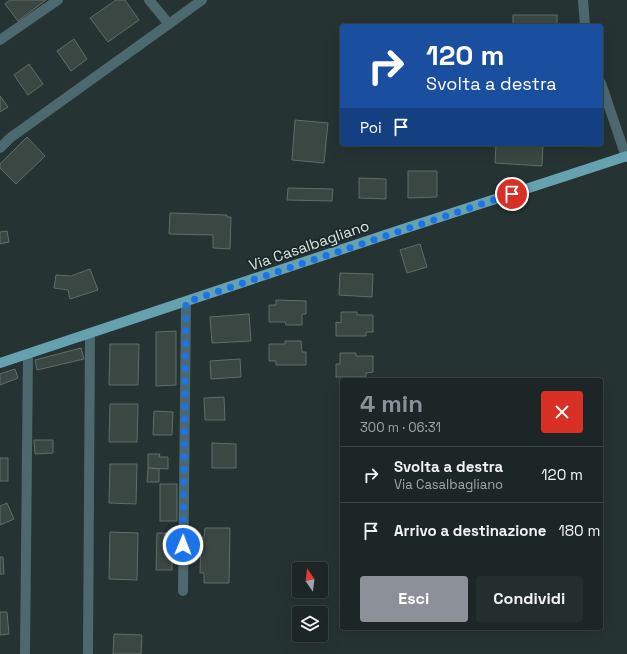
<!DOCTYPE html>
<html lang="it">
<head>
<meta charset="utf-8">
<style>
  :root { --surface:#1c2626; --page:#252e2e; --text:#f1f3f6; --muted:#a0a5a7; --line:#3a4343; --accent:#8c9099 }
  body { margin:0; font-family:"Space Grotesk",sans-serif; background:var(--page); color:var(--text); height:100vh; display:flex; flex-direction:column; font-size:15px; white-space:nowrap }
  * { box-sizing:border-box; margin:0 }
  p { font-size:13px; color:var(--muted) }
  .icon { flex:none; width:22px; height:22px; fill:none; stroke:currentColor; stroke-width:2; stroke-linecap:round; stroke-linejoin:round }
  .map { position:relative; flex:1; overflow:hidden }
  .drawer { position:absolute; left:340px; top:378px; width:263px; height:252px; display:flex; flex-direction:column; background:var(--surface); border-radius:4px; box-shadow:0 4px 16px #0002,0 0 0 1px var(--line) }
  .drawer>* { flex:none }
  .banner { position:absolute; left:340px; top:24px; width:263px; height:122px; border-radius:4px; box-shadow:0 4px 16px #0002,0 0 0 1px var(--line); background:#1a4fa0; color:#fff; overflow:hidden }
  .needle { width:26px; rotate:346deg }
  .controls { position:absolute; left:292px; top:562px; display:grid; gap:8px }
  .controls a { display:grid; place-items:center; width:36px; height:36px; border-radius:4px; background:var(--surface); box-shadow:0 4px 16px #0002,0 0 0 1px var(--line); font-size:20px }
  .pin { position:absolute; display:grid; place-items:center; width:34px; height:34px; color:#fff; margin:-17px; border:2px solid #fff; border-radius:50%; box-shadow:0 1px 4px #0007 }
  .me { position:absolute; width:44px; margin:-22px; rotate:1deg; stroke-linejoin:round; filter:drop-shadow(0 0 3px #0008) }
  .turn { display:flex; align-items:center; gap:14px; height:84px; padding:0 20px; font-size:18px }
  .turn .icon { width:52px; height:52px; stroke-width:2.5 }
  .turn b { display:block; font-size:28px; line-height:34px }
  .then { display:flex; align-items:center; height:38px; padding:0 20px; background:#0003; gap:8px; font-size:15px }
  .round { display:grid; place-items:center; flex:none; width:42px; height:42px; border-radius:4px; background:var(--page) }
  .overview { display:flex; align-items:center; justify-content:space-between; height:68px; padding:0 20px }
  h1 { font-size:24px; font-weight:700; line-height:30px; color:var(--accent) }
  .button { display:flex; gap:8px; margin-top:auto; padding:8px 20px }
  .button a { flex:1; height:46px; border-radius:4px; background:var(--accent); color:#fff; font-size:16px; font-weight:700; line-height:46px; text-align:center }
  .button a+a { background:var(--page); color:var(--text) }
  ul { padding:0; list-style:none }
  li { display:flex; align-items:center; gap:12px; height:56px; padding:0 20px; border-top:1px solid var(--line) }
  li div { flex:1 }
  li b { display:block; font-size:15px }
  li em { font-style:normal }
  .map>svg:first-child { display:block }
</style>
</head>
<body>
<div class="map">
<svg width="627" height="654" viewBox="0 0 627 654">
  <rect width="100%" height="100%" fill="#253332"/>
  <g fill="#3a4742" stroke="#606e68">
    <polygon points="10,0 46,0 18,21 5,4"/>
    <polygon points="116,0 125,0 139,20 108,42 90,18"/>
    <rect x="513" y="15" width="44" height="11"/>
    <polygon points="74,39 87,59 71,71 57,51"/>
    <polygon points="29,64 43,84 28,95 14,75"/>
    <polygon points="0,96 8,107 0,112"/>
    <polygon points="295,120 328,123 324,163 292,160"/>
    <polygon points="27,137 45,156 16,184 0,168 0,164"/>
    <polygon points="496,144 543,144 542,166 495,163"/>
    <polygon points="408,171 437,171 437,197 408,198"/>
    <polygon points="359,178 386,179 386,199 359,198"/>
    <polygon points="288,188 333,189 332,201 287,200"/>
    <polygon points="170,213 227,215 227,217 231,217 230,249 213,248 213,235 169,234"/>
    <polygon points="7,231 9,242 0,244 0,232"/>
    <polygon points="420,244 427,267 407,273 400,250"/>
    <polygon points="90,269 98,290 70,299 68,290 54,288 56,275 71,276"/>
    <polygon points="340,273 373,274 372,297 339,295"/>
    <polygon points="276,300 306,301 306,314 302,314 302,325 286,325 285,322 269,322 269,305 276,305"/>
    <polygon points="341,312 357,312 357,315 373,315 373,332 366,332 366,336 336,336 336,322 341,323"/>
    <polygon points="249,314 251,341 212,343 210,317"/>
    <polygon points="176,331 176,385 156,386 156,332"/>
    <polygon points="285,341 301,341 302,352 306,352 306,365 276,365 276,361 269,361 269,344 285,344"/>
    <polygon points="110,344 139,344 138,385 109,385"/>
    <polygon points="81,348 84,359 37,370 35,360"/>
    <polygon points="340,353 356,353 356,356 373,356 373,372 366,373 366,377 336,377 336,364 340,364"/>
    <polygon points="240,359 241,377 211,379 210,361"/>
    <polygon points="15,369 18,378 0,385 0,374"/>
    <polygon points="224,397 225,420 205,420 204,398"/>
    <polygon points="110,404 138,404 137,442 109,442"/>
    <polygon points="154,411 173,412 172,435 153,435"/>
    <polygon points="34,440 53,440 53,453 35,454"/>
    <polygon points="212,443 236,444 236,468 212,468"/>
    <polygon points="148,454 160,454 159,457 168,457 168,469 148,468"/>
    <rect x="0" y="458" width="8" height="23"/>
    <polygon points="110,464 137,464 136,504 109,503"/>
    <polygon points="148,468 159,469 159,482 147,482"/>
    <rect x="160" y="484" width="17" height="37"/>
    <polygon points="7,503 14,519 0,525 0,506"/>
    <polygon points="205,528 230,528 229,583 204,583 204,573 200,573 201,538 204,538"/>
    <polygon points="110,532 138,533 137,580 109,579"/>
    <polygon points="157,533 173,533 172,570 156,570"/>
    <polygon points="0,557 3,557 4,574 0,574"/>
    <polygon points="0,612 7,612 9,634 0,635"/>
    <polygon points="114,634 142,635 141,654 113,654"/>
  </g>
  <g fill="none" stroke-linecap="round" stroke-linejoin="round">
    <g stroke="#4d6970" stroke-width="10">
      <polyline points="149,0 169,24"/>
      <polyline points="583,0 585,26"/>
      <polyline points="0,40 58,0"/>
      <polyline points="601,83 626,157"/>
      <polyline points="0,148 10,138 169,24 202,0"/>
      <polyline points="183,591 186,302"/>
      <polyline points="25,654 28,354"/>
      <polyline points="88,654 90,333"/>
    </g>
    <polyline stroke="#66a1b0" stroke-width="10" points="0,363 397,231 627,156"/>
  </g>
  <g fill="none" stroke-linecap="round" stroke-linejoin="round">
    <polyline stroke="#1a73e8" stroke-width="7" stroke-dasharray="0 12.6" points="183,545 186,302 512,194"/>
  </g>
  <g text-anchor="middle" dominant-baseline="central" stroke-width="3.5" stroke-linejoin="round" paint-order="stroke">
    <g font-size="15" fill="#dde6e5" stroke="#1b2928">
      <text transform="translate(309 245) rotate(-19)">Via Casalbagliano</text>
    </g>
  </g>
</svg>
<div class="controls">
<a><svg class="needle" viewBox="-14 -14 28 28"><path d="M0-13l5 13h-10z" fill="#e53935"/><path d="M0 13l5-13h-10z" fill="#a0a5a7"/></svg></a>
<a><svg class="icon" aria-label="layers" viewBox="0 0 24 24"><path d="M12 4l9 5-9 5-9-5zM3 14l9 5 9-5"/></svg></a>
</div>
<div class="pin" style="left:512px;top:194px;background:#d93025"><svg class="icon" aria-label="arrive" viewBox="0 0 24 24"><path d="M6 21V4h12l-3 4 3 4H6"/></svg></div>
<svg class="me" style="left:183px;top:545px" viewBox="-20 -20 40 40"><circle r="17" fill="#1a73e8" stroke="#fff" stroke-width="3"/><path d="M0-11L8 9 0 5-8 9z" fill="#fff"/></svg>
<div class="banner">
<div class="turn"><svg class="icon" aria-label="right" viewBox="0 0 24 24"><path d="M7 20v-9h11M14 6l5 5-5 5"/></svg><div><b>120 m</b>Svolta a destra</div></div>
<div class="then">Poi<svg class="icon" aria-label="arrive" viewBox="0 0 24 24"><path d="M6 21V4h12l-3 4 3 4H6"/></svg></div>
</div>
<section class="drawer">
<div class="overview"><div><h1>4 min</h1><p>300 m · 06:31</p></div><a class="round" style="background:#d93025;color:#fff"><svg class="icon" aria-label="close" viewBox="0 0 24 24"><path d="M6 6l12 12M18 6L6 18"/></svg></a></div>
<ul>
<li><svg class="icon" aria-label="right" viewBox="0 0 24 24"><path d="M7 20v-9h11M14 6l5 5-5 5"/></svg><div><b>Svolta a destra</b><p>Via Casalbagliano</p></div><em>120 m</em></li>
<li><svg class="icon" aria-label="arrive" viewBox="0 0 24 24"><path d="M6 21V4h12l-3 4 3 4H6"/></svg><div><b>Arrivo a destinazione</b></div><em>180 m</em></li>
</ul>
<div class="button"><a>Esci</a><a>Condividi</a></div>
</section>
</div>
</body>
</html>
